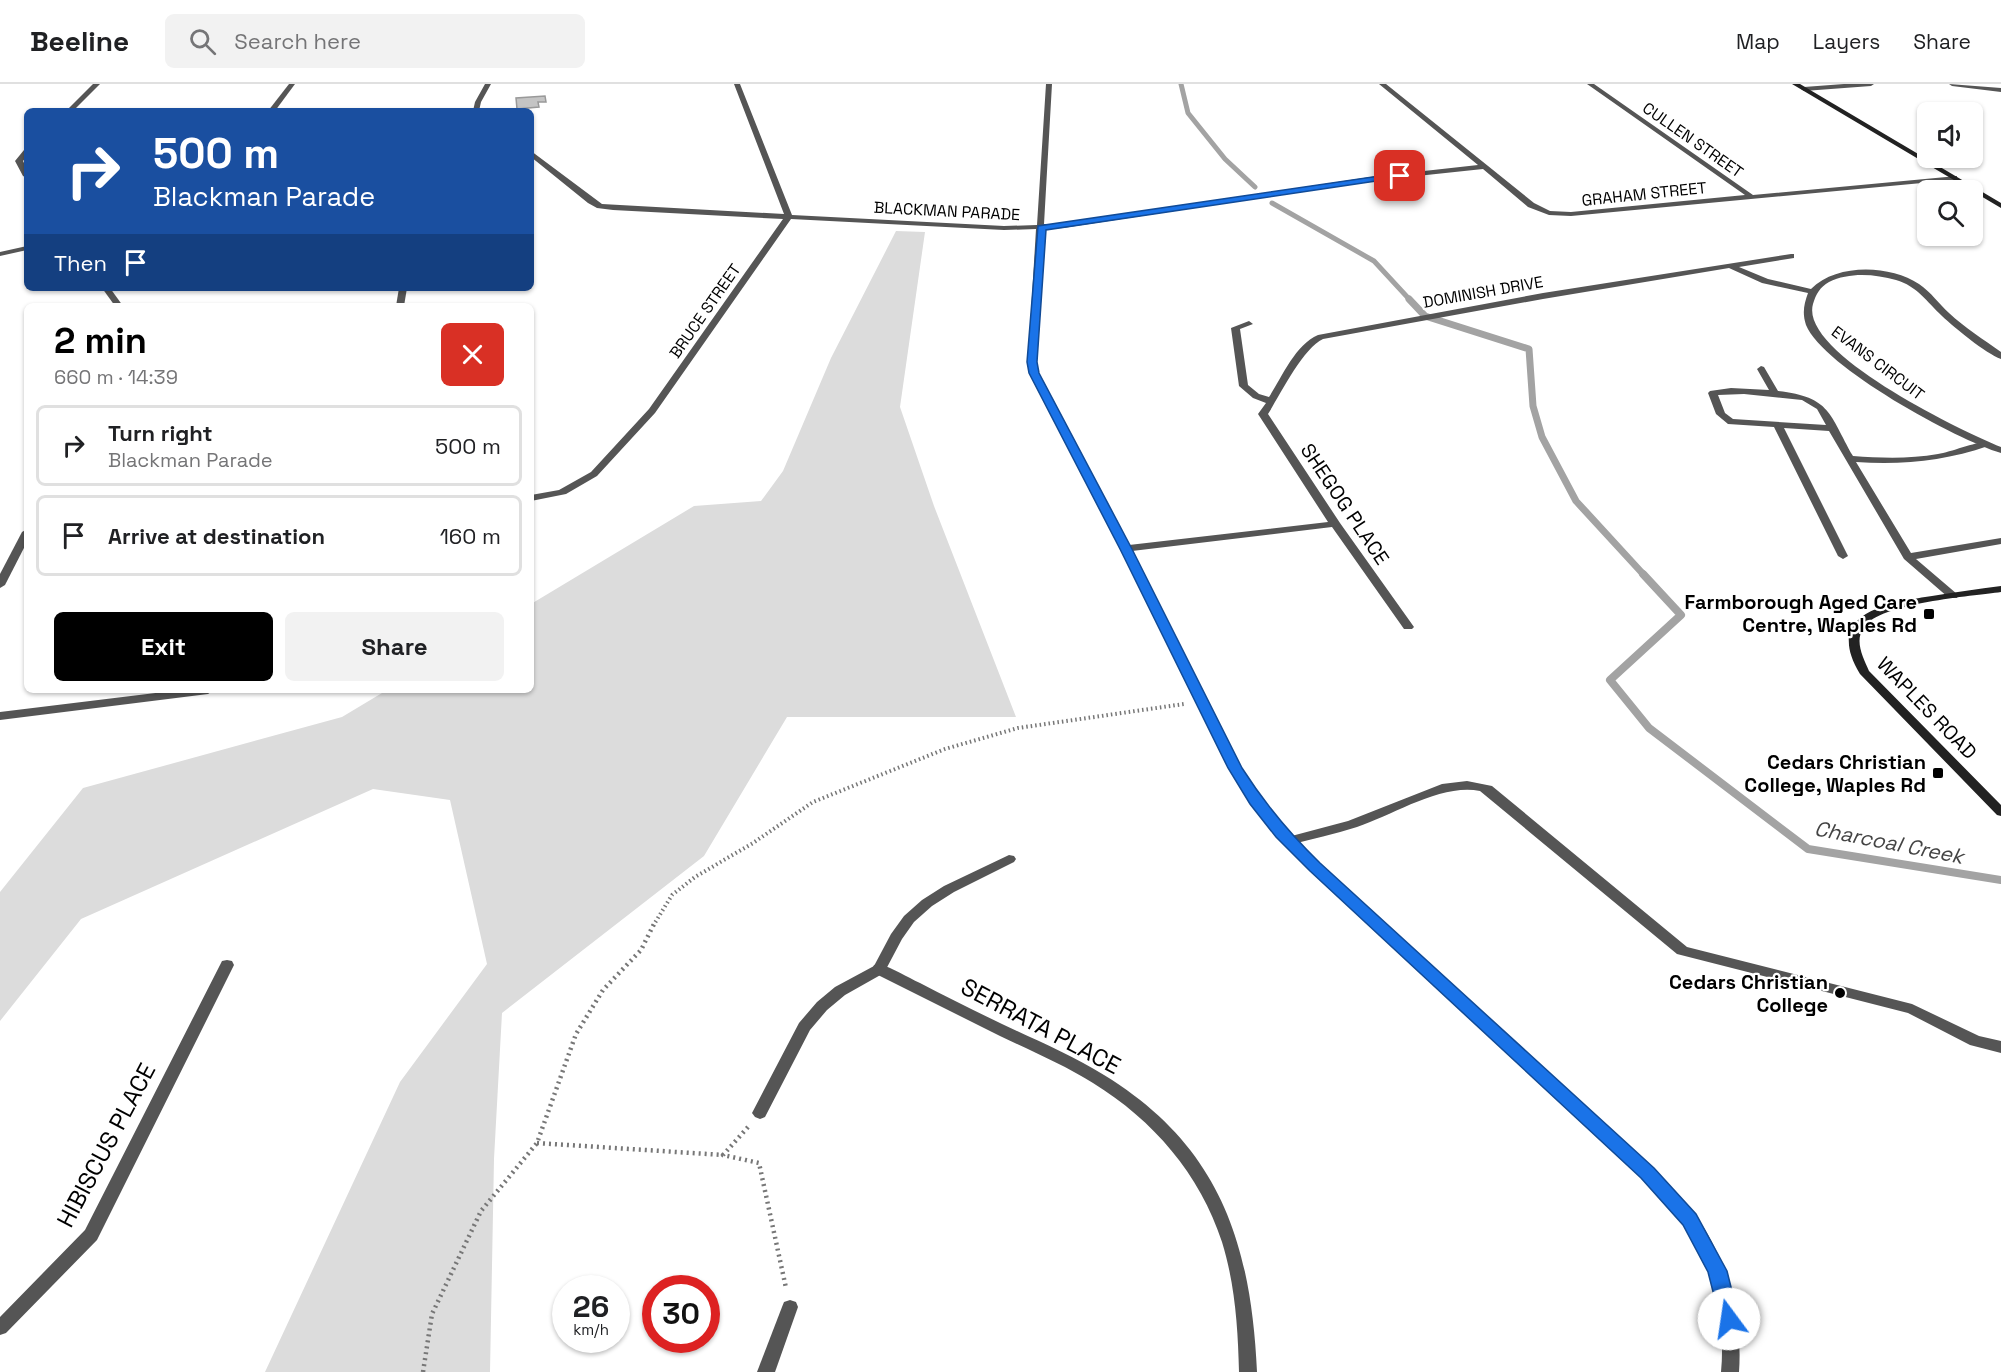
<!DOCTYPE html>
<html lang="en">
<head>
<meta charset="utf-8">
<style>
  :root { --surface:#fff; --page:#f2f2f2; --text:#202124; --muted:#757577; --line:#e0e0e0; --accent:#000 }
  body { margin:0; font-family:"Space Grotesk",sans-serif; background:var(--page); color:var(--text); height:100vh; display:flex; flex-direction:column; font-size:22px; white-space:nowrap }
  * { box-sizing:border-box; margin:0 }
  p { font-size:20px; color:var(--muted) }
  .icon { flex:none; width:33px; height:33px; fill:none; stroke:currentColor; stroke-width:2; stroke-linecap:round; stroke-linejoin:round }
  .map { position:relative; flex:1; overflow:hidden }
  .drawer { position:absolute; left:24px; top:219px; width:510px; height:390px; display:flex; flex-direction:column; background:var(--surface); border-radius:9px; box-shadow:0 2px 4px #0004 }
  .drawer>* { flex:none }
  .banner { position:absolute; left:24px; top:24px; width:510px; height:183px; border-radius:9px; box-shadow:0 2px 4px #0004; background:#1a4fa0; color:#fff; overflow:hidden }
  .tools { position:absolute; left:1917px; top:18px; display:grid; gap:12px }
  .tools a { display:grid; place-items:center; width:66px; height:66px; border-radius:9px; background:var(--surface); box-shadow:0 2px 4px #0004; font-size:30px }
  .speed { position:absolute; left:552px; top:1191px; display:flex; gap:12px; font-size:30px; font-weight:700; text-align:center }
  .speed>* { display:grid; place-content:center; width:78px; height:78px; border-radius:50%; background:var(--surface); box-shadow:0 2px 4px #0004; line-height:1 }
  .speed small { font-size:15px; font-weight:400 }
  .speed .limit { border:9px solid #d22; background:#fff; color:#111 }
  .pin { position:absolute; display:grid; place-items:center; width:51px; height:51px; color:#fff; margin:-26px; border-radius:12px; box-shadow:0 3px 9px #0006 }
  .me { position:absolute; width:66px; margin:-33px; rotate:346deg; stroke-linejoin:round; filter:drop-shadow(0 0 4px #0008) }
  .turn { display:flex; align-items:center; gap:21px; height:126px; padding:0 30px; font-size:27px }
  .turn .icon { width:78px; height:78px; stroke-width:2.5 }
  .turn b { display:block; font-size:42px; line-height:51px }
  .then { display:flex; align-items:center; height:57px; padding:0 30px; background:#0003; gap:12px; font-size:22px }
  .round { display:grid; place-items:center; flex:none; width:63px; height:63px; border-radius:9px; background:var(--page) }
  .summary { display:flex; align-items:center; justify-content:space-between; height:102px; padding:0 30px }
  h1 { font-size:36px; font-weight:700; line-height:45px; color:var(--accent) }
  .primary-button { display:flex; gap:12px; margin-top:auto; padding:12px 30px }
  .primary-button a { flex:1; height:69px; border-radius:9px; background:var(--accent); color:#fff; font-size:24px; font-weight:700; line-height:69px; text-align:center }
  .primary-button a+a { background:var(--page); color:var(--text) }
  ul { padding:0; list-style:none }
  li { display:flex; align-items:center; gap:18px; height:81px; margin:0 12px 9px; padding:0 18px; border:3px solid var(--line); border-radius:9px }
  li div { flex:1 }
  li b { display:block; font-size:22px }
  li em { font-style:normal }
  header { display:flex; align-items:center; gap:36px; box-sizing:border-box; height:84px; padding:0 30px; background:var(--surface); border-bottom:2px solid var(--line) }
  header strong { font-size:28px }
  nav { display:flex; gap:33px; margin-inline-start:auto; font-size:21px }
  .search { width:420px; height:54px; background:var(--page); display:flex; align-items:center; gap:15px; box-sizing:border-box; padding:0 21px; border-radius:9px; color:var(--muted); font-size:22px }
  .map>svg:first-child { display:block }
</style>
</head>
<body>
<header>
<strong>Beeline</strong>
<div class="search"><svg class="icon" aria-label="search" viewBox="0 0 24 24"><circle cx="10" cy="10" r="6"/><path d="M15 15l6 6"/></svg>Search here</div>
<nav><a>Map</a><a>Layers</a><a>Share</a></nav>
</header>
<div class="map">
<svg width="2001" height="1288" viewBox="0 0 2001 1288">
  <rect width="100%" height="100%" fill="#fff"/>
  <polygon fill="#dcdcdc" points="896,147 925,148 900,323 934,422 1016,633 787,633 704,772 502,929 494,1075 490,1288 265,1288 400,998 487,880 450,716 373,705 81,835 0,937 0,808 83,704 342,633 387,606 531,606 531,520 694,422 761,417 783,387 831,274"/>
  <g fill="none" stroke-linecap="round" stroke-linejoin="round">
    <g stroke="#a3a3a3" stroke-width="5">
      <polyline points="1181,0 1188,29 1225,75 1255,103"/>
      <polyline points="1272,119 1374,177 1410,216"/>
    </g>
    <polyline stroke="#a3a3a3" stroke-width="7" points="1409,215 1425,232 1529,265 1533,322 1542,353 1576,417 1644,491"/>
    <polyline stroke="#a3a3a3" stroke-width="8" points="1643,490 1681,531 1610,596 1649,644 1808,765 2001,796"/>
  </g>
  <polygon fill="#c4c4c4" stroke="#999" stroke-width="1.5" points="545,12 546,18 538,18 539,23 517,25 516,14"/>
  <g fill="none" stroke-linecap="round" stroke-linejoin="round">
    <polyline stroke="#777" stroke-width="4" stroke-dasharray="1.5 3" stroke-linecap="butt" points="653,842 672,811 695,793 753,759 813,718 945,665 1018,644 1184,620"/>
    <g stroke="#777" stroke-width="4.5" stroke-dasharray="2 4" stroke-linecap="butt">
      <polyline points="748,1043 723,1071 759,1079 786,1204"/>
      <polyline points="537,1059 723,1071"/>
      <polyline points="423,1288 432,1230 481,1127 537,1059 576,950 603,906 641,866 654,840"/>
    </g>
    <g fill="#555" fill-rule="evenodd">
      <path d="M1761,282l3,1 14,24c53,6 51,23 75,65 28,2 57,3 85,-2 13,-2 39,-13 50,-12v4c-43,15 -85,19 -132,16l55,91 90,-15v6l-85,15 41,35 1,2 -1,2h-8l-45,-39 -75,-128 -45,-3 64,128 -5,3 -5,-3 -64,-129 -46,-3 -12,-10 -8,-21 2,-2 21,-3 38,2 -12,-21zM1744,310l58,6 15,9 9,16 -93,-6 -8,-6 -7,-18z"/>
      <path d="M1467,697l25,5 195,161 225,57 67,32 22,5v12l-31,-8 -62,-32 -231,-59 -197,-163c-38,-8 -87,24 -123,36 -22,7 -46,12 -68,18l-6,-4 1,-3 64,-17 94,-37z"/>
      <polygon points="1009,771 1014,772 1016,775 1014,778 954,808 932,822 914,838 902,855 884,889 845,911 827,926 810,946 765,1033 760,1035 755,1033 752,1029 799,939 817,918 835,903 874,882 891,850 904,832 922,816 944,802"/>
    </g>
    <g fill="#555" fill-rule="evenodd">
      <polygon points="93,0 100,0 73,27 66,27"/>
      <polygon points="289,0 295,0 275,27 268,27"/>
      <polygon points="485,0 491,0 481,18 479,27 473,27 475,18"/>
      <path d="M734,0h6l52,131 212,11 33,-1 9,-141h6l-8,140h19l307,-47 108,-12 -99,-81h7l148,119 16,8 21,1 174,-17 -158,-111h7l159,111 204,-19v4h-3l-383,36 -22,-1 -21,-8 -45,-38 -113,12 -307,47 -19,1 -8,133 3,11 90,172 199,-23 -70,-108 8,-11 -13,-5 -14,-12 -8,-58 18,-7 4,3 -13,5 8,56 11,9 10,3c13,-20 26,-52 49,-62l225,-42 248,-39h3v4l-55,9 29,12 43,10c26,-26 79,-24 108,-5 12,8 20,20 30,29 16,15 34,26 52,39v7c-16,-6 -46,-31 -59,-43 -15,-14 -25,-30 -46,-36 -21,-6 -47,-8 -67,2 -9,5 -13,12 -16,22 -14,49 149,127 188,143v6c-44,-13 -178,-86 -195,-128 -4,-12 -2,-21 2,-32l-46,-10 -33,-15 -186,31 -220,40c-20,9 -43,56 -55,75l72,109 74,104 -2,2h-8l-72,-102 -200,24 109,217 36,49 43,47 333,305c13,14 29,28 41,44 33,45 49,104 45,159h-18c5,-52 -8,-107 -39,-150 -12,-16 -27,-30 -41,-45l-331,-307 -43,-47 -38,-55 -108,-219 -92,-176 -1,-11 8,-133 -32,1 -213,-11 -136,194 -58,63 -31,18 -35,7v-6l28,-5 32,-18 58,-63 134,-190 -170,-9 -16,-2 -9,-5 -57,-46v-6l71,53 182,10z"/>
      <polygon points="1844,0 1874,0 1871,2 1804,7 1801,5 1804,3"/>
      <polygon points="1949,0 2001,4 2001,8 1952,2"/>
      <polygon points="24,66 27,66 27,72 23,77 27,85 27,94 23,92 15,77"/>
      <polygon points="27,162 27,166 0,172 0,168"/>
      <polygon points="102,204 110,204 123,222 115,222"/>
      <polygon points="399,204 407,204 404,222 396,222"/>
      <polygon points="27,445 27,458 5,501 0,504 0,490 22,448"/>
      <polygon points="180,606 214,606 208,610 0,636 0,628"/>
      <polygon points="227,876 232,877 234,881 97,1156 6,1249 0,1251 0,1233 85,1146 220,881 222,877"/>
      <path d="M879,880c14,4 28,13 41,19 27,14 55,28 82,41 34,16 70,31 102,51 116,71 147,168 153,297h-18c-1,-44 -4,-88 -17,-130 -22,-68 -69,-122 -129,-159 -29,-18 -62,-32 -93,-47 -42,-21 -84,-42 -126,-63l-2,-4 2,-4z"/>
      <polygon points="790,1216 796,1218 798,1223 775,1288 757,1288 782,1223 784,1218"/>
    </g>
    <g fill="#222" fill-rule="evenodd">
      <polygon points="1792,0 1800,0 2001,119 2001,124"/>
      <path d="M2001,502v6c-29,4 -121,11 -137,35 -10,14 -1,30 5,44l132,134v11l-4,-1 -137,-141c-37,-61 26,-71 72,-78 23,-4 46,-7 69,-10z"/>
    </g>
  </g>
  <path fill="#1a73e8" stroke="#114b97" stroke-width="1.5" d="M1400,89l4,3 -1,1 -357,53 -9,132 2,11 93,176 110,219c23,36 48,66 78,95l334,305 42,46 31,57 12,48 -3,6 -7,3 -6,-3 -3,-6 -12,-47 -25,-47 -42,-47 -331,-307 -34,-34 -26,-33 -22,-36 -108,-219 -91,-176 -2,-11 11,-136z"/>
  <g fill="#000" stroke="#fff" stroke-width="2">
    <rect x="1923" y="524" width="12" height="12" rx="3"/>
    <rect x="1932" y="683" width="12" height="12" rx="3"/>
    <circle cx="1840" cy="909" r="6"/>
  </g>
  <g text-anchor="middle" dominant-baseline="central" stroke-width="4.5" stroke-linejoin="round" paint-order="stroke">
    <g font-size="16" fill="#000" stroke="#fff">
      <text transform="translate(1693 56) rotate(35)">CULLEN STREET</text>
      <text transform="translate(1644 110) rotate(-6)">GRAHAM STREET</text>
      <text transform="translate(947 127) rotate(3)">BLACKMAN PARADE</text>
      <text transform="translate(1483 208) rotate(-10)">DOMINISH DRIVE</text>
      <text transform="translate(705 227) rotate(-55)">BRUCE STREET</text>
      <text transform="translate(1878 279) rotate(37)">EVANS CIRCUIT</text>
    </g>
    <g font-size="20" fill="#000" stroke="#fff">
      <text transform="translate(1345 420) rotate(56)">SHEGOG PLACE</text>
      <text transform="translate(1927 624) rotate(46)">WAPLES ROAD</text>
    </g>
    <g font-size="20" font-weight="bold" fill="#000" stroke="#fff" text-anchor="end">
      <text x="1917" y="518">Farmborough Aged Care<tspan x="1917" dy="23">Centre, Waples Rd</tspan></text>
      <text x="1926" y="678">Cedars Christian<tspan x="1926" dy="23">College, Waples Rd</tspan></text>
      <text x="1828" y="898">Cedars Christian<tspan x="1828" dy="23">College</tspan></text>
    </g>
    <g font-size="21" font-style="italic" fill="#444" stroke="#fff">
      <text transform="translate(1889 758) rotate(11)">Charcoal Creek</text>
    </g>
    <g font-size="24" fill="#000" stroke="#fff">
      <text transform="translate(1041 942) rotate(28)">SERRATA PLACE</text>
      <text transform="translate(106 1061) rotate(-62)">HIBISCUS PLACE</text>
    </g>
  </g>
</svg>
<div class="tools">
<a><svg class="icon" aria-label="sound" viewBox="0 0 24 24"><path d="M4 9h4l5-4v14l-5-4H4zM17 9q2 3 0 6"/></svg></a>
<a><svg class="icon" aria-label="search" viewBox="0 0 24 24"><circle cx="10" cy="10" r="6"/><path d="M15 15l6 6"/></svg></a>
</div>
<div class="speed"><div>26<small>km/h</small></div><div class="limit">30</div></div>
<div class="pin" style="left:1400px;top:92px;background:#d93025"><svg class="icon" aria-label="arrive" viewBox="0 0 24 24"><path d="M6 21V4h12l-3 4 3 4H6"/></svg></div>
<svg class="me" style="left:1729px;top:1235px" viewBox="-20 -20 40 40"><circle r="19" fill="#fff"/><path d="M0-13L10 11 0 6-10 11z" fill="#1a73e8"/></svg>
<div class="banner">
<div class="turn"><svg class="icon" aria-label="right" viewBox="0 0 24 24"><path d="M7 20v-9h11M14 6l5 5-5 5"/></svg><div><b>500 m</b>Blackman Parade</div></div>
<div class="then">Then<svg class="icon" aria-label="arrive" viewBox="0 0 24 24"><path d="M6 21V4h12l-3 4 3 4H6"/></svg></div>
</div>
<section class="drawer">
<div class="summary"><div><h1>2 min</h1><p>660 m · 14:39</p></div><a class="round" style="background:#d93025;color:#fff"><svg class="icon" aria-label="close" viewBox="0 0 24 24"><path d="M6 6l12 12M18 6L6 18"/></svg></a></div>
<ul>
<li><svg class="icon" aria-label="right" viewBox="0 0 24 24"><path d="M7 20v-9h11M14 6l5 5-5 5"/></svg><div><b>Turn right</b><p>Blackman Parade</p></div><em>500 m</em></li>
<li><svg class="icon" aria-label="arrive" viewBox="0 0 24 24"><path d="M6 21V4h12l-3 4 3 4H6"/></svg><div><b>Arrive at destination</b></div><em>160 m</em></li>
</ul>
<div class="primary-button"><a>Exit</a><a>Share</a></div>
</section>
</div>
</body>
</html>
